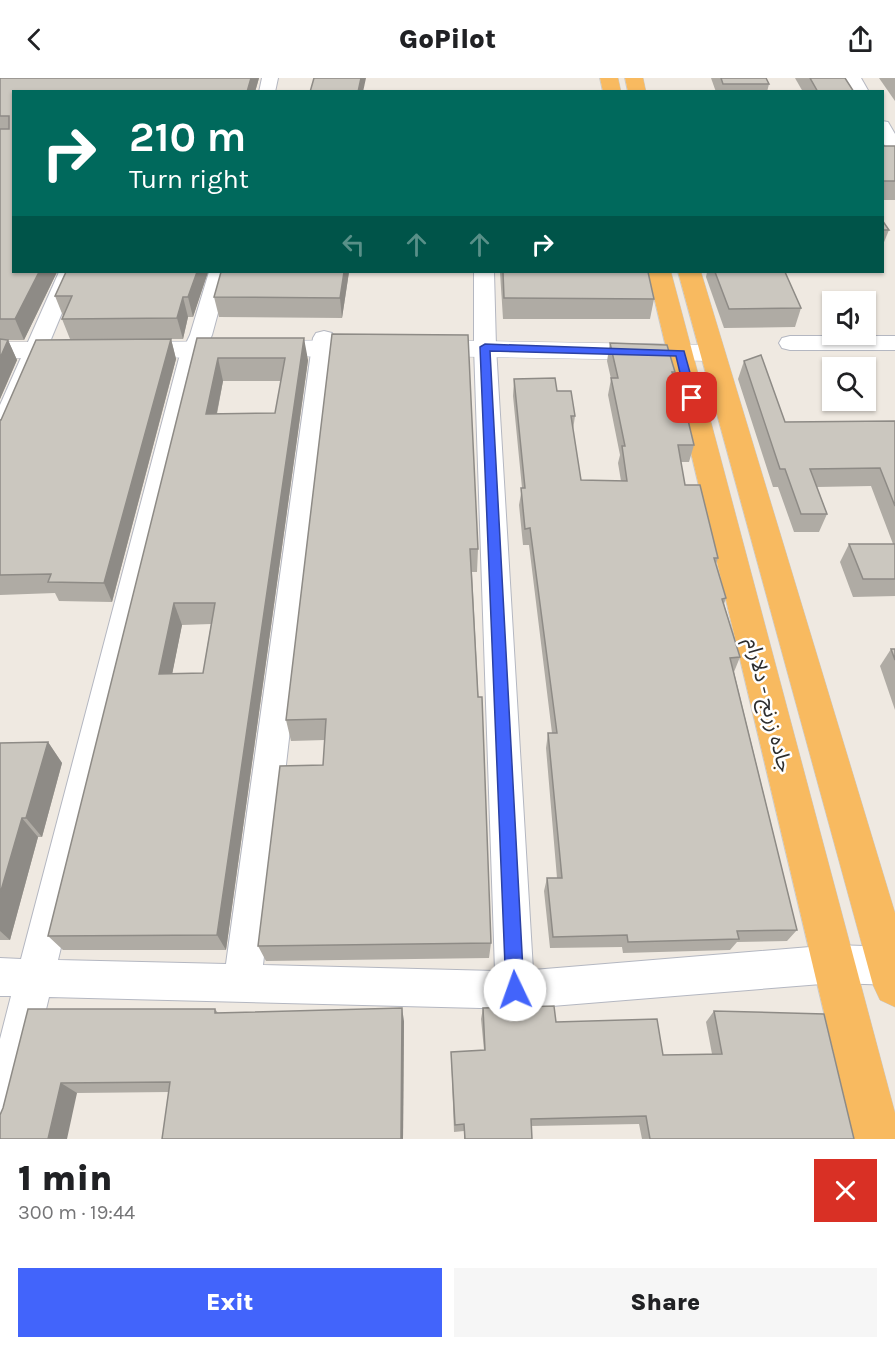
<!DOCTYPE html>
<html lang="en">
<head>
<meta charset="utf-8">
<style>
  :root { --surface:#fff; --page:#f6f6f6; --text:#202124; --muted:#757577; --accent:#4264fb }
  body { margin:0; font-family:Karla,"Noto Sans Arabic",sans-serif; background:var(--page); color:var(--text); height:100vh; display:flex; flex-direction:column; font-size:22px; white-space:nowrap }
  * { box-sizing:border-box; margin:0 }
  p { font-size:20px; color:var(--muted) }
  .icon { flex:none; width:33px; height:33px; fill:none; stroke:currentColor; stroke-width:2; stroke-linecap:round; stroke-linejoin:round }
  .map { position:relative; height:1061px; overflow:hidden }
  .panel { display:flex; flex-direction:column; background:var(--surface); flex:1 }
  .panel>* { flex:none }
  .hud { position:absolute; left:12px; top:12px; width:872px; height:183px; border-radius:0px; box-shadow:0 2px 4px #0004; background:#00695c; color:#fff; overflow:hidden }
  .buttons { position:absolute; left:822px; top:213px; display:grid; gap:12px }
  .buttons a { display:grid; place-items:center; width:54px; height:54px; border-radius:0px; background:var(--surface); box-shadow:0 2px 4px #0004; font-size:30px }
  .pin { position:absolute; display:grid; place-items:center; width:51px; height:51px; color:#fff; margin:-26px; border-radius:12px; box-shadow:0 3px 9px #0006 }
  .me { position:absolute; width:66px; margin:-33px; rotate:357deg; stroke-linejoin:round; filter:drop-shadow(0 0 4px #0008) }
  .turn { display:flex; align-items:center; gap:21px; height:126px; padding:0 18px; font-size:27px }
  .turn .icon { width:78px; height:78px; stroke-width:2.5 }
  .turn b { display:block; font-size:42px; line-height:51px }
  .lanes { display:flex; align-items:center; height:57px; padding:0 18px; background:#0003; justify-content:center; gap:30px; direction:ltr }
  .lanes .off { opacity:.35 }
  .round { display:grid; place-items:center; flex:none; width:63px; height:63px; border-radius:0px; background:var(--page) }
  .headline { display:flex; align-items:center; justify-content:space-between; height:102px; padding:0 18px }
  h1 { font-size:36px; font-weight:800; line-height:45px }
  .action { display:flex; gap:12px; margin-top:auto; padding:12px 18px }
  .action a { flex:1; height:69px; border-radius:0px; background:var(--accent); color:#fff; font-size:24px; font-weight:800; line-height:69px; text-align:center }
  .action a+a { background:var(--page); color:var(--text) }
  header { display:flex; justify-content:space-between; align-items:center; height:78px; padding:0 18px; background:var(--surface); font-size:27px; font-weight:800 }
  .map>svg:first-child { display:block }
</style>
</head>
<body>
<header><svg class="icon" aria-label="back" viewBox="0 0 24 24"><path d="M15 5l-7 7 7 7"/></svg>GoPilot<svg class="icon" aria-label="share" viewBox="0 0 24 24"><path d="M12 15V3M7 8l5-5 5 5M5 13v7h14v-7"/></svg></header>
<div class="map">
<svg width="895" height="1061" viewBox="0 0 895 1061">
  <rect width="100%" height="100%" fill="#efe9e1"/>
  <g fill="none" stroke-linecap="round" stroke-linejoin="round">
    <g stroke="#b4b7c1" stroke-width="2">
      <g id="minor">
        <polygon points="262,0 278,0 275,14 259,14"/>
        <polygon points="845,0 861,0 869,14 853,14"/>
        <polygon points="882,43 888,44 895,56 895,75 889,74 882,63"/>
        <polygon points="59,194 79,194 12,355 9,361 0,363 0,327"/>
        <polygon points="209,194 229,194 212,257 201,280 58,882 226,886 313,260 316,255 324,253 332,255 335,260 263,887 495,893 474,269 474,194 494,194 496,269 533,892 834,867 895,869 895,907 834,905 515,931 49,919 20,1039 14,1053 0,1059 0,961 11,918 0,918 0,880 21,881 179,280 190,257"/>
        <polygon points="790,258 895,258 895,272 790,272 782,270 779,265 782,260"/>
      </g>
    </g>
    <g stroke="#b4b7c1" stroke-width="1">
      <g id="secondary">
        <polygon points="376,262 385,264 389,270 385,276 376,278 128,280 119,278 115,272 119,266 128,264"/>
        <polygon points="425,262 712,267 721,269 725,275 721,281 712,283 425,278 416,276 412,270 416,264"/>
        <polygon points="0,264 76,264 85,266 89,272 85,278 76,280 0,280"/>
      </g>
    </g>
    <g stroke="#c9c9c9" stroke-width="1">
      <g id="trunk">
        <polygon points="600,0 618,0 621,14 603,14"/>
        <polygon points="625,0 643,0 646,14 628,14"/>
        <polygon points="648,194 671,194 895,1035 895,1061 854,1061"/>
        <polygon points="678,194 701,194 895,835 895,929 880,922 873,907"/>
      </g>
    </g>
    <use href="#minor" fill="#fff" fill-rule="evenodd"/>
    <use href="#secondary" fill="#fff" fill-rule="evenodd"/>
    <use href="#trunk" fill="#f8ba60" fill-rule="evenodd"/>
  </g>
  <g fill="#afaba4" fill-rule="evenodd">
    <polygon points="0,0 259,0 255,14 14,194 57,194 24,262 8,262 17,282 0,321"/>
    <polygon points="711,0 766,0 769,6 767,14 716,14"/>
    <polygon points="795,0 845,0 854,14 803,14"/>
    <polygon points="879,0 895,0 895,23"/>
    <rect x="882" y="68" width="13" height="54"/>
    <polygon points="882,142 889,152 882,169"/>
    <polygon points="66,194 208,194 193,239 188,239 183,261 171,261 176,281 112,524 59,523 55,515 0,517 0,342 70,261 62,241 63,238 55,218"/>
    <polygon points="221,194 349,194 342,240 219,239 214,219"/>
    <polygon points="500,194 648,194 654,221 650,241 503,241"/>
    <polygon points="707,194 785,194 801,230 795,249 724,250 706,199"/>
    <polygon points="332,256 478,471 477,494 472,494 491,865 489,880 266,883 258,868 323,687 325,662 291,663 286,642"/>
    <path d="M197,260l111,22 -82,590h-163l-15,-14zM223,303h58l-6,32 -58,1zM211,546l-8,49 -31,1 10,-49z"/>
    <polygon points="610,265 675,294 673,301 684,338 694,367 689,384 681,384 685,407 718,480 716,486 726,520 724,526 740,579 734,594 797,852 787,863 737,864 730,872 623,875 622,869 550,870 544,813 547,800 557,800 546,670 548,655 552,655 529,467 523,467 519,427 522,410 513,318 514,301 557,313 575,338 573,352 581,402 621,403 618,385 620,377 608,317 611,301 607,283"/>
    <polygon points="744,283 785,344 895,343 895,518 853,519 840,484 849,466 893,466 871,408 817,409 827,436 819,454 794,454 778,409 773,409 738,301"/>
    <polygon points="891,571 895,571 895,632 880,588"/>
    <polygon points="48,664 62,685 42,759 38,759 10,862 0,862 0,665"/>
    <polygon points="483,930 556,944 663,977 712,976 706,944 714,933 854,1061 642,1061 639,1046 531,1048 532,1061 464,1061 464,1053 454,1054 451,974 484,972 481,941"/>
    <polygon points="215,931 218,935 404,943 403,1061 162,1061 169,1014 77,1015 3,1030"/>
  </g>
  <g fill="#8e8b86">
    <polygon points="251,0 259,0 255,14 247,14"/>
    <polygon points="361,0 366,0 363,14 358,14"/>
    <polygon points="39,194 57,194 24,262 15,241"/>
    <polygon points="197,194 208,194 193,239 188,219"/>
    <polygon points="344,194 349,194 342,240 340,220"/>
    <polygon points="183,219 188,239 183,261 177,240"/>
    <polygon points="304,260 308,282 226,872 217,857"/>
    <polygon points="171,261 176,281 112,524 104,505"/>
    <polygon points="8,262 17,282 0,321 0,280"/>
    <polygon points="218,280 223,303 212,359 206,336"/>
    <polygon points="174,525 182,547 168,617 159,596"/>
    <polygon points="48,664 62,685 42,759 26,740"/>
    <polygon points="22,740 38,759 10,862 0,853 0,816"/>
    <polygon points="402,930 404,943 403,1061 401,1061"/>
    <polygon points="61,1005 77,1015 67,1061 48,1061"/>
  </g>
  <g fill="#cbc7bf" stroke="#8e8b86" stroke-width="1.5" fill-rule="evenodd">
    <polygon points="0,0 251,0 247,14 14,14 14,194 39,194 15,241 0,241 0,51 9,51 9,38 0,38"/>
    <polygon points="314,0 361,0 358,14 310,14"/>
    <polygon points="721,0 766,0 769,6 723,6"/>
    <polygon points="810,0 845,0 854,14 818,14"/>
    <rect x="882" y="68" width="13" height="35"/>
    <polygon points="882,142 889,152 882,152"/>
    <polygon points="66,194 197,194 188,219 183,219 177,240 62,241 72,218 55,218"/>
    <polygon points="221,194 344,194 340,220 214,219"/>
    <polygon points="503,194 648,194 654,221 504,220"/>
    <polygon points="715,194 785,194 801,230 729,231"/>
    <polygon points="332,256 468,257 478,471 470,471 478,619 482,619 491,865 258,868 280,688 323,687 326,641 286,642"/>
    <path d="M197,260h107l-87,597 -169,1zM218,280h67l-10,55 -69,1zM174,525h41l-12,70 -44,1z"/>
    <polygon points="0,261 8,262 0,280"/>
    <polygon points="171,261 104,505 48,504 51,496 0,497 0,342 1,342 36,262"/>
    <polygon points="610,265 667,267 675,294 672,294 684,338 687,338 694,367 678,367 685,407 700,407 718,480 714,480 726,520 722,521 740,579 730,580 797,852 737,853 739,861 628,864 627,857 553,859 547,800 562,800 548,655 557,655 530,450 525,451 521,410 525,410 514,301 555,300 557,313 571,313 575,338 571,338 581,402 627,403 622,368 625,368 611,300 618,300"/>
    <polygon points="761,277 785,344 895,343 895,428 880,390 810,391 827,436 801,436 785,391 780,391 744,283"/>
    <polygon points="849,466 895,466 895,501 863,501"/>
    <polygon points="891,571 895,571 895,582"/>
    <polygon points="48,664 26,740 22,740 0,816 0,665"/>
    <polygon points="554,928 556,944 657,941 663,977 722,976 714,933 824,936 854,1061 650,1061 646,1038 531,1041 532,1061 465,1061 464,1046 455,1047 451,974 485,972 483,930"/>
    <polygon points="402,930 401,1061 162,1061 170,1004 61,1005 48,1061 0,1061 0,1037 3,1030 28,931 215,931 215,935"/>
  </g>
  <polygon fill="#4264fb" stroke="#2b41a3" stroke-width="1.5" points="485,266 684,273 697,320 692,324 686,320 676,278 490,273 524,912 521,918 515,921 509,918 506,912 480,269"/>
  <g text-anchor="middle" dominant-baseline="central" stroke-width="5" stroke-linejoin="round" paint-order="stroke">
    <g font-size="21" fill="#2e2e2e" stroke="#fff">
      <text transform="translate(769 627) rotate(76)">جاده زرنج - دلارام</text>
    </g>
  </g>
</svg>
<div class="buttons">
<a><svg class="icon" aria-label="sound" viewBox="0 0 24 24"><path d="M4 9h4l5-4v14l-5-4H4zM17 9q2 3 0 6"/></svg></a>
<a><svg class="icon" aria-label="search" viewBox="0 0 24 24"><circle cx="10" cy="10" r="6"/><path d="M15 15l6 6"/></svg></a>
</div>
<div class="pin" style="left:692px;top:320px;background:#d93025"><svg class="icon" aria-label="arrive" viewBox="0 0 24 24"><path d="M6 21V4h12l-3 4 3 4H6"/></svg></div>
<svg class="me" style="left:515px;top:912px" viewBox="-20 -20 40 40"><circle r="19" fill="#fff"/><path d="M0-13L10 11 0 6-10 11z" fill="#4264fb"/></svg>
<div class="hud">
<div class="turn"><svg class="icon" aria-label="right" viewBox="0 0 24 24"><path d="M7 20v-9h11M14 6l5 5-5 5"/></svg><div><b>210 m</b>Turn right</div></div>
<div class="lanes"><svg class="icon off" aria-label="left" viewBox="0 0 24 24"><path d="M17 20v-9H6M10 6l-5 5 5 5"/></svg><svg class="icon off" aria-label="ahead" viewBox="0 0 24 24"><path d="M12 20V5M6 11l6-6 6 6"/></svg><svg class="icon off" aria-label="ahead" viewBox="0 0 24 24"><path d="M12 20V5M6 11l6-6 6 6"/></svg><svg class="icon" aria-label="right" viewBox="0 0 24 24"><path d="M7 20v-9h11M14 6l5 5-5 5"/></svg></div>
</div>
</div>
<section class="panel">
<div class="headline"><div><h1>1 min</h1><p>300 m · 19:44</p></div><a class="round" style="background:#d93025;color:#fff"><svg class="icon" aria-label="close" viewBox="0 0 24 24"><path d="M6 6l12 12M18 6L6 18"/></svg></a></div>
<div class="action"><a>Exit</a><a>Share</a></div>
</section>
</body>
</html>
